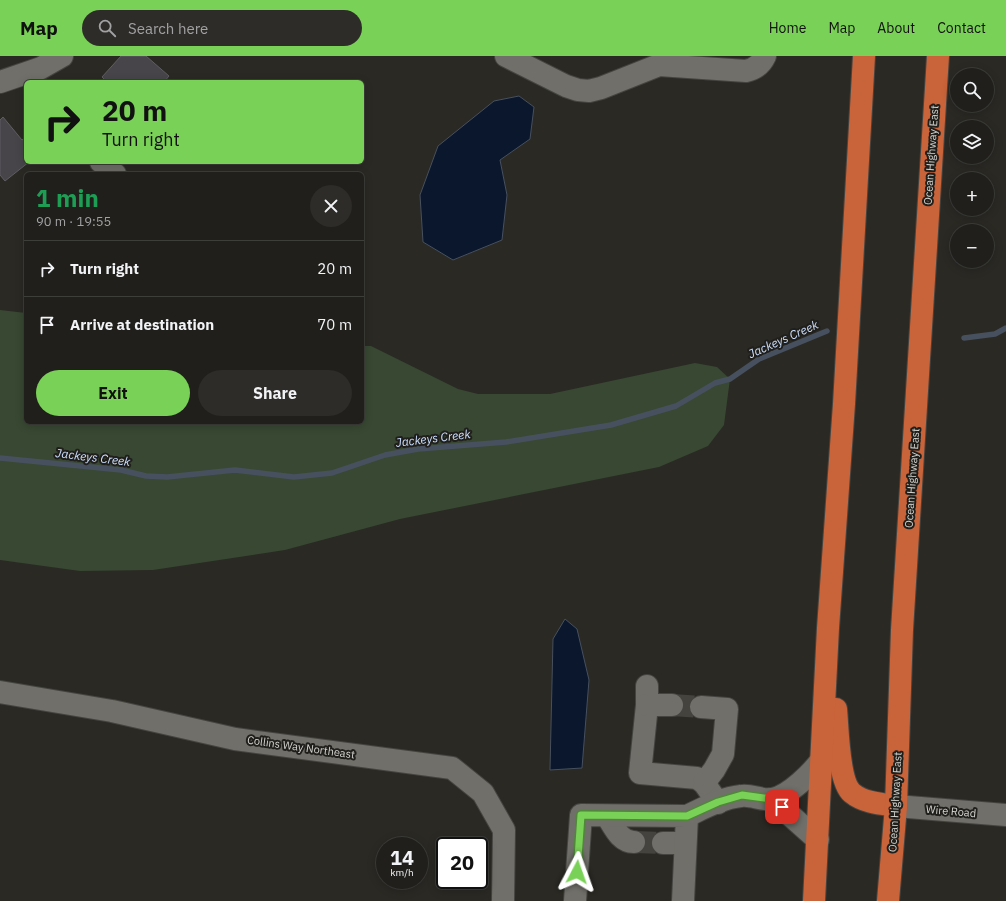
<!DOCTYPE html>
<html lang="en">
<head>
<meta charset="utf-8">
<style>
  :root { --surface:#201f1b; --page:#2d2c28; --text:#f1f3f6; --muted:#a2a2a3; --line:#3d3d3a; --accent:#7ad157 }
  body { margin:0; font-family:"IBM Plex Sans",sans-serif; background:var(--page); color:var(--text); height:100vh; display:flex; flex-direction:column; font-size:15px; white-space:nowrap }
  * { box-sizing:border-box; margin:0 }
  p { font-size:13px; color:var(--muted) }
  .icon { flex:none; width:22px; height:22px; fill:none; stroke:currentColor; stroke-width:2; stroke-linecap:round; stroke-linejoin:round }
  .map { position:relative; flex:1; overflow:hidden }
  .side { position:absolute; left:24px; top:116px; width:340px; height:252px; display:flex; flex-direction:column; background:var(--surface); border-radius:6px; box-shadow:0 2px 10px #0003,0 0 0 1px var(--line) }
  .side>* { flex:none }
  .banner { position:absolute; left:24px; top:24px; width:340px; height:84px; border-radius:6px; box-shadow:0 2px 10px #0003,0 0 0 1px var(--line); background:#7ad157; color:#111; overflow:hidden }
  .buttons { position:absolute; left:950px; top:12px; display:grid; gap:8px }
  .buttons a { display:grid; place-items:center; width:44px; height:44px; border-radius:50%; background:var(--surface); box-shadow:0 2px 10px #0003,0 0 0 1px var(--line); font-size:20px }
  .speed { position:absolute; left:376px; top:781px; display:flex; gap:8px; font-size:20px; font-weight:700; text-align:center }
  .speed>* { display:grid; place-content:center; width:52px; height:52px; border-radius:50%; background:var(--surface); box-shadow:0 2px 10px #0003,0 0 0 1px var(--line); line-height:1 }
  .speed small { font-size:10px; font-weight:400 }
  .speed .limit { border:2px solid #111; border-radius:6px; background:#fff; color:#111 }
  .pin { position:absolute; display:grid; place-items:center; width:34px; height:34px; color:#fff; margin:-17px; border-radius:8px; box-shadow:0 2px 6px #0006 }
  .me { position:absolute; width:44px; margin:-22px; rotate:4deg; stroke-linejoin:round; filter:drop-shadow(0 0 3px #0008) }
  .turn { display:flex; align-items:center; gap:14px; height:84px; padding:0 12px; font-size:18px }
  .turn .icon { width:52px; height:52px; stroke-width:2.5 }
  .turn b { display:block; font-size:28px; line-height:34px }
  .round { display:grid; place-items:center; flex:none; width:42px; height:42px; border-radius:21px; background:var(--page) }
  .headline { display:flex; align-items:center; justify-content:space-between; height:68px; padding:0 12px }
  h1 { font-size:24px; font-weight:700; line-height:30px; color:#1e9e55 }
  .cta { display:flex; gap:8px; margin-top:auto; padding:8px 12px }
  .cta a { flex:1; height:46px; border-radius:24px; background:var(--accent); color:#111; font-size:16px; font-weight:700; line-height:46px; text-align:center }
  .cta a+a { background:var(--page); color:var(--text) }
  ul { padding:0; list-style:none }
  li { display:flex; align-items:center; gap:12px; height:56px; padding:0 12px; border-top:1px solid var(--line) }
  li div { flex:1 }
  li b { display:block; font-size:15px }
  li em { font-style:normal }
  header { display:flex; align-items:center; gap:24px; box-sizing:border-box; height:56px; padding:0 20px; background:var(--accent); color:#111 }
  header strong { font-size:19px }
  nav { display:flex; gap:22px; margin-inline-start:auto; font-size:14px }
  .search { width:280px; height:36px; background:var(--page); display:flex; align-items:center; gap:10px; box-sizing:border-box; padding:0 14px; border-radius:22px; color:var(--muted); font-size:15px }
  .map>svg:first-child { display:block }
</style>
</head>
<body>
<header>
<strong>Map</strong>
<div class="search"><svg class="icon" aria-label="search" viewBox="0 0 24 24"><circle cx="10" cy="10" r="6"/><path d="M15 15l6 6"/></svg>Search here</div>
<nav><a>Home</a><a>Map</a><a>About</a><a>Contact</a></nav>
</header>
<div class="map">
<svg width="1006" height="845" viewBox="0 0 1006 845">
  <rect width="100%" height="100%" fill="#2a2924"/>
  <polygon fill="#384832" points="0,254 26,257 26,366 362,366 362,290 371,290 458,333 478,338 550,338 695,307 717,311 730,323 724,369 708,390 659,411 400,463 285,494 153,514 80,515 0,504"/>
  <g fill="#0a172d" stroke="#47505e">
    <polygon points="519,40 534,51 530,83 500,104 507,139 502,184 453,204 423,186 420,139 438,90 494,45"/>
    <polygon points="565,563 577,573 589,624 582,712 550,714 553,583"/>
  </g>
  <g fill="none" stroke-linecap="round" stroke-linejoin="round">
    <g stroke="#47505e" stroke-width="5.5">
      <polyline points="964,282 995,278 1006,272"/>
      <polyline points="0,402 121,414 146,420 167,421 235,414 294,421 332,417 385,399 418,393 506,386 611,369 676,350 715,327 730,323 759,303 827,275"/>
    </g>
  </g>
  <g fill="#47454a" stroke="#5f5d62">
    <polygon points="121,0 146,0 169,20 164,26 107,26 102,21"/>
    <polygon points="3,61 22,84 26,81 26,106 29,106 5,125 0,119 0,64"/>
  </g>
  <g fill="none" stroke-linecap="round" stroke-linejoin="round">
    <g stroke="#44433e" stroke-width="22" stroke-dasharray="22 11" stroke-linecap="butt">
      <polyline points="672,649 701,651"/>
      <polyline points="634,786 663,787"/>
    </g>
    <g stroke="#454440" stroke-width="24">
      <g id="minor">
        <path d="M506,0l60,30 12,4 11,1 12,-3 58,-23 87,6c9,-2 15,-6 19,-15"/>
        <polyline points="0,26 41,12 62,0"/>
        <polyline points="101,106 115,118"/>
        <polyline points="647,630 647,649 640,717 697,722 704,727 718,747"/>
        <polyline points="0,636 112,655 235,683 452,712 483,737 504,774 503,845"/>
        <polyline points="647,649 672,649"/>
        <polyline points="701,651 727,653 723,698 714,714 704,727"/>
        <polyline points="772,743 818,784"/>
        <polyline points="896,750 1006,759"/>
        <path d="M607,760c7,11 13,26 27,26"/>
        <path d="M687,760c17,-8 35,-18 54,-20 10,-2 21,5 31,3 17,-3 41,-27 50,-40"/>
        <polyline points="663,787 684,787"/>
        <polyline points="575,845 581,759 687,760 683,845"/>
      </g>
    </g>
    <g stroke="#454440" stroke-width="24">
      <g id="highway">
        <path d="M836,653c2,19 2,72 16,84 12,10 30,11 44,13"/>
        <polyline points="814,845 828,572 844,348 864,0"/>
        <polyline points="888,845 896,750 902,574 938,0"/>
      </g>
    </g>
    <use href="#minor" stroke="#706f69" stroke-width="22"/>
    <use href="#highway" stroke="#c96339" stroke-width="22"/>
  </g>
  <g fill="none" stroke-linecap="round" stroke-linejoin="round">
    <g stroke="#4f8839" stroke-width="10">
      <polyline id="route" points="577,816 581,759 687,760 718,746 742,739 772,743 782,751"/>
    </g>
    <use href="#route" stroke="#7ad157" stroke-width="7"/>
  </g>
  <g text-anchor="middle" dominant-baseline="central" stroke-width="4" stroke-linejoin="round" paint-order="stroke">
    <g font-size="11" fill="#d6d5d2" stroke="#201f1b">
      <text transform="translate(931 99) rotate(-86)">Ocean Highway East</text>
      <text transform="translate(912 422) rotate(-86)">Ocean Highway East</text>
      <text transform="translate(301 691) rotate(8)">Collins Way Northeast</text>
      <text transform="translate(895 746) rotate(-87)">Ocean Highway East</text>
      <text transform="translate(951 755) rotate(5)">Wire Road</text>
    </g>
    <g font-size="12" font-style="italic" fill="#cde0ff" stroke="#201f1b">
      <text transform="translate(783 283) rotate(-24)">Jackeys Creek</text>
      <text transform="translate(433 382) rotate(-7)">Jackeys Creek</text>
      <text transform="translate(93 401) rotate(7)">Jackeys Creek</text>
    </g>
  </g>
</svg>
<div class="buttons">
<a><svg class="icon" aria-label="search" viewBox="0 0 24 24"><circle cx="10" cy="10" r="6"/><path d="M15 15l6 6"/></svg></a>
<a><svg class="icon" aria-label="layers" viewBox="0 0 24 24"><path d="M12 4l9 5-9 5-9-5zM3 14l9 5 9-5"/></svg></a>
<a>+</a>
<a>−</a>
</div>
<div class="speed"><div>14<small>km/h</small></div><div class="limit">20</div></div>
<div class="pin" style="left:782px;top:751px;background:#d93025"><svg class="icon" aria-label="arrive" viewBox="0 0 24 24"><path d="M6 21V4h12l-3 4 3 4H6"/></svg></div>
<svg class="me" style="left:577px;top:816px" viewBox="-20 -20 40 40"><path d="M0-17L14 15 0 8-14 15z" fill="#7ad157" stroke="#fff" stroke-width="4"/></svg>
<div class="banner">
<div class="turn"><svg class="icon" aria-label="right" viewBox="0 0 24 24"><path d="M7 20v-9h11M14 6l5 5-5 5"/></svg><div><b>20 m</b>Turn right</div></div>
</div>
<section class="side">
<div class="headline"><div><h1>1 min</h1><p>90 m · 19:55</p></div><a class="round"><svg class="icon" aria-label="close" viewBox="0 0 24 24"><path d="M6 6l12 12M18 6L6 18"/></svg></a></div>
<ul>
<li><svg class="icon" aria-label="right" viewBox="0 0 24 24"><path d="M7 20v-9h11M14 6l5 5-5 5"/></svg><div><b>Turn right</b></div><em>20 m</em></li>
<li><svg class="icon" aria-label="arrive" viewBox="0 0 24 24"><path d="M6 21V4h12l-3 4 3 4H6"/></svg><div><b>Arrive at destination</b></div><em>70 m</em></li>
</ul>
<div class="cta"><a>Exit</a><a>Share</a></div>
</section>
</div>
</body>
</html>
